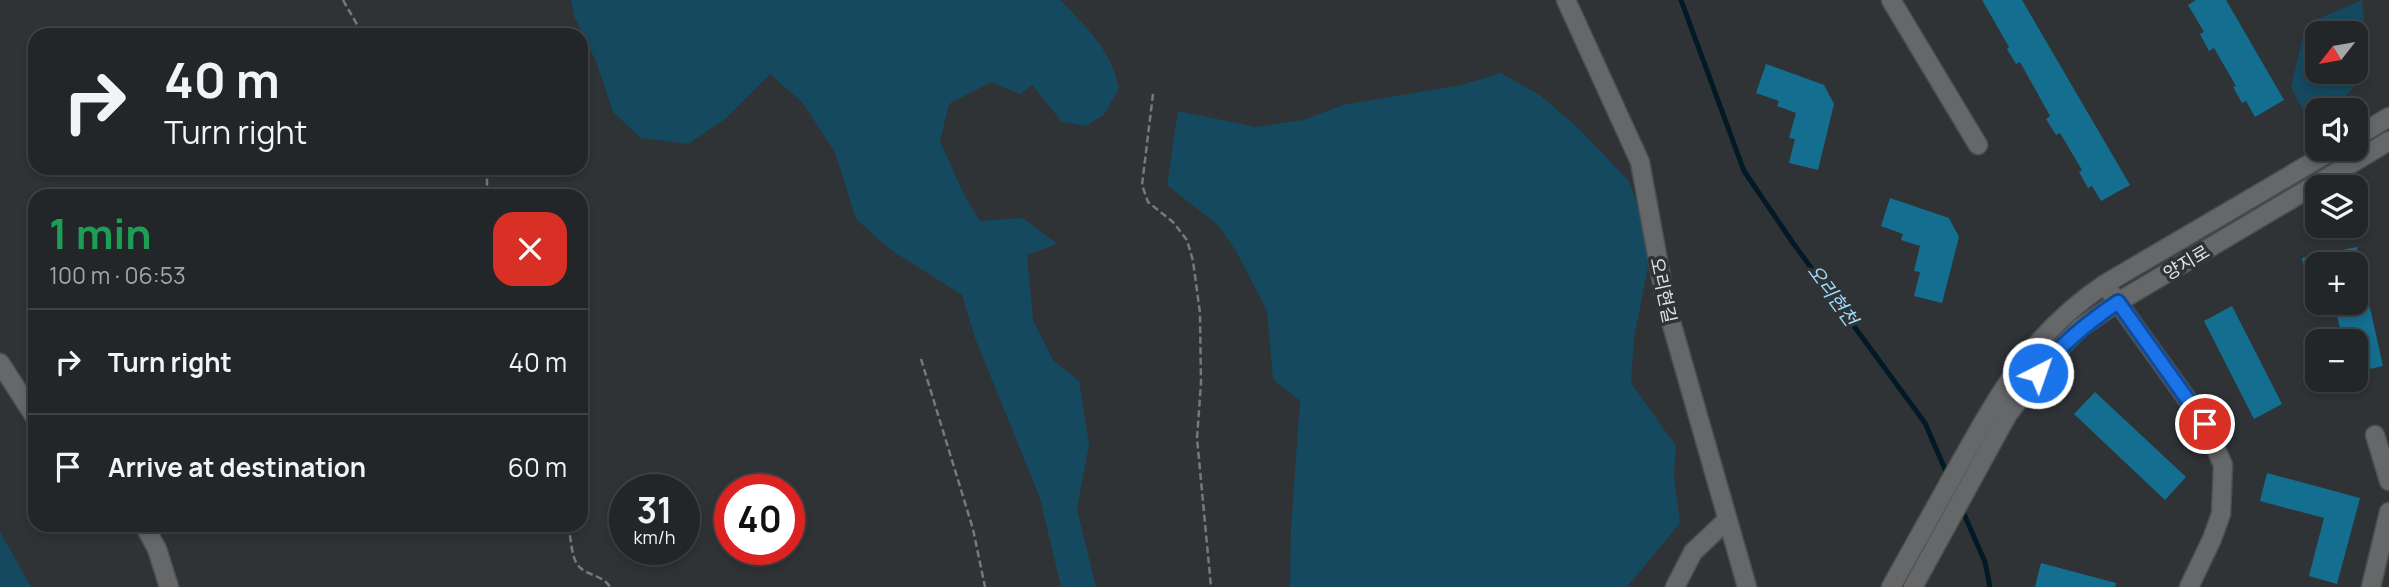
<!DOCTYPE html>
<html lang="en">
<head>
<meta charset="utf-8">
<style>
  :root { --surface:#232628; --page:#2f3234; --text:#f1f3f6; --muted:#a3a5a8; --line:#404345 }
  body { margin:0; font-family:Manrope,"Noto Sans KR",sans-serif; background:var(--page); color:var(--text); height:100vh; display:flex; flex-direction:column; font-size:26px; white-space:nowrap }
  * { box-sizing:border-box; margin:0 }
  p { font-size:23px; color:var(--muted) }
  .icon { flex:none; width:38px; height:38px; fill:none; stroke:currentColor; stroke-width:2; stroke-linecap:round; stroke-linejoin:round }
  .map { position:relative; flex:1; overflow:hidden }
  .panel { position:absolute; left:28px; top:189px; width:560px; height:343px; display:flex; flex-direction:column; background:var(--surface); border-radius:21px; box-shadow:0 4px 10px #0003,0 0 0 2px var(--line) }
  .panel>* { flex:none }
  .top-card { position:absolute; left:28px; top:28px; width:560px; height:147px; border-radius:21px; box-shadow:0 4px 10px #0003,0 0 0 2px var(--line); background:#232628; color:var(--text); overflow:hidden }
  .needle { width:46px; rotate:239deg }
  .controls { position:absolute; left:2305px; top:21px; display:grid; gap:14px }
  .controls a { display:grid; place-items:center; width:63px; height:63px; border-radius:14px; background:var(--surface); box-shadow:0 4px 10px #0003,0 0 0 2px var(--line); font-size:35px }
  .speed { position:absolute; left:609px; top:474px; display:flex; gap:14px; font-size:35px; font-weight:700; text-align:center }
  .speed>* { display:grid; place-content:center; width:91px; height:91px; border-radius:50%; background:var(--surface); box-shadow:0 4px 10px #0003,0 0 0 2px var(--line); line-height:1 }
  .speed small { font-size:18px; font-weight:400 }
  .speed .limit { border:10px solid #d22; background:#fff; color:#111 }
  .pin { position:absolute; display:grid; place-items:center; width:60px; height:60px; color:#fff; margin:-30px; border:4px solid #fff; border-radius:50%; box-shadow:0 2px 7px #0007 }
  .me { position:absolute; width:77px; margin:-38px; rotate:41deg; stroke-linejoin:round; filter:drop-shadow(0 0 5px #0008) }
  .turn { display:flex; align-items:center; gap:24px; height:147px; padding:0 21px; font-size:32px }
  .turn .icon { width:91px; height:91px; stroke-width:2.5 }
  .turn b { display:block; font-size:49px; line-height:60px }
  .round { display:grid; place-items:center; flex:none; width:74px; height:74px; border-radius:21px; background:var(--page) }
  .summary { display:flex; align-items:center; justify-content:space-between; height:119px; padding:0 21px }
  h1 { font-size:42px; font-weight:700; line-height:52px; color:#1e9e55 }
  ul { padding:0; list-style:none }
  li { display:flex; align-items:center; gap:21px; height:105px; padding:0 21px; border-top:2px solid var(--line) }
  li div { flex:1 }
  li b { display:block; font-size:26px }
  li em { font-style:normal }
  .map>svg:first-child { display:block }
</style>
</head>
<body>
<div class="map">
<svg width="2389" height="587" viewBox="0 0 2389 587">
  <rect width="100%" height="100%" fill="#2f3336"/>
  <g fill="#15495f" fill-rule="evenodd">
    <path d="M571,0h489c26,26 51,50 59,88l-15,27 -18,11 -24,-4 -30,-37 -12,9 -29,-12 -42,22 -9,37 25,56 15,24 43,-3 34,26 -30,11 6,65 20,40 26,21 10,64 -12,64 19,78h-35l-21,-89 -65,-160 -13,-43 -71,-45 -35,-31 -21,-67 -33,-50 -32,-28 -45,45 -37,25 -47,-6 -28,-26 -16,-48 -23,-48z"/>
    <path d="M2362,0l7,69 -35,41h-17v15l-4,4 -22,-42 15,-63zM2317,33h39v39h-39z"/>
    <polygon points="1501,73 1541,96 1579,129 1628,180 1653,242 1634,338 1631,383 1676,446 1674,476 1680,523 1627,587 1290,587 1291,529 1300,401 1273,379 1267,311 1236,251 1218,225 1167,185 1178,111 1256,127 1303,120 1343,105 1461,85"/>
    <polygon points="0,532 29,583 32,587 0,587"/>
  </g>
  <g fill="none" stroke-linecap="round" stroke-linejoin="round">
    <g stroke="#021a25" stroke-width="5">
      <polyline points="1681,0 1744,171 1793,243 1925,423 1948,476"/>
      <polyline points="1961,507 1985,562 1990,587"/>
    </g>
  </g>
  <g fill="#146e90">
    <polygon points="1982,0 2022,0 2130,185 2101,201 2092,186 2088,188 2079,172 2082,170 2060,133 2056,135 2046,119 2050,116 2020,62 2016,64 2007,49 2009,47"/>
    <polygon points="2196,0 2226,0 2284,100 2255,117 2246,101 2242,103 2233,87 2236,86 2214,48 2209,51 2200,34 2204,32 2188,5"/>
    <polygon points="1766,64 1824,85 1834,104 1818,170 1789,163 1795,139 1789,138 1796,113 1777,106 1779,101 1756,93"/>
    <polygon points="1890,198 1949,218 1959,237 1942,303 1914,296 1920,272 1914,271 1920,246 1901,240 1903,234 1881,226"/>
    <polygon points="2357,247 2360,264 2303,264 2302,258"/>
    <polygon points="2356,268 2361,268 2383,366 2356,372 2356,341 2343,341 2334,303 2356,303"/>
    <polygon points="2232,306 2282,404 2254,419 2204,321"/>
    <polygon points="2095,392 2186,477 2165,500 2074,414"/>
    <polygon points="2267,473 2360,498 2337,584 2309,576 2324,518 2260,501"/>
    <polygon points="2041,563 2116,583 2115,587 2035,587"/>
  </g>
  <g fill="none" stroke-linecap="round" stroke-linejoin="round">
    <g stroke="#4b4f52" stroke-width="21">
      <g id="minor">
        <polyline points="1566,0 1640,162 1666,304 1747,587"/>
        <polyline points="1891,0 1978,145"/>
        <polyline points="2356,137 2389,117"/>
        <polyline points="2111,293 2205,424 2223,465 2221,514 2212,539 2189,587"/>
        <polyline points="0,363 35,417"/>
        <polyline points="2375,435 2389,481"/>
        <polyline points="144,525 157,549 169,587"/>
        <polyline points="1675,587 1693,552 1727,520"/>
        <path d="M1891,587c23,-41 45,-81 68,-122 41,-73 74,-133 146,-181l230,-135"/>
        <polyline points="1913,587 2008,414 2055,353 2080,328 2118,302 2389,141"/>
        <polyline points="2371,587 2389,512"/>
      </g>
    </g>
    <g stroke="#75797b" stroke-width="2.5" stroke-dasharray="7 3.5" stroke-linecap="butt">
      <polyline points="343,0 363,35"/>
      <polyline points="1153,94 1142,185 1148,202 1173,222 1187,240 1193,261 1200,313 1201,383 1197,438 1211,587"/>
      <polyline points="487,168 487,186 491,196"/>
      <polyline points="921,359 973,529 985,587"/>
      <path d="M568,525c3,11 3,30 9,39 8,12 25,10 33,23"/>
    </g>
    <use href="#minor" stroke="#656768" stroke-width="18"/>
  </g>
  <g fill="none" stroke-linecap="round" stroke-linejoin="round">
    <g stroke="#114b97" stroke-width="18">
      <path id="route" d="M2038,373c23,-29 49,-50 80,-71l87,122"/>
    </g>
    <use href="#route" stroke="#1a73e8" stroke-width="12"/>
  </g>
  <g text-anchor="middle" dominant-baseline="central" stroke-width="7" stroke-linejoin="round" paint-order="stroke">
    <g font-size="18" fill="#dfe2e3" stroke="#2f3336">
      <text transform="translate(2186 262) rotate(-31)">양지로</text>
      <text transform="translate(1664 290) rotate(78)">오리현길</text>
    </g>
    <g font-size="19" font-style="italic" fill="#9fdcfa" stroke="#2f3336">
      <text transform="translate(1833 295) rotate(54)">오리현천</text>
    </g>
  </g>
</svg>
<div class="controls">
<a><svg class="needle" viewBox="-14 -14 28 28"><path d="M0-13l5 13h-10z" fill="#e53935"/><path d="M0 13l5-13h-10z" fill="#a3a5a8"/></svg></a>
<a><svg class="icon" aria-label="sound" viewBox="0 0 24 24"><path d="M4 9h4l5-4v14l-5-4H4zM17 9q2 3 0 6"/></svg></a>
<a><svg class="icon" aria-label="layers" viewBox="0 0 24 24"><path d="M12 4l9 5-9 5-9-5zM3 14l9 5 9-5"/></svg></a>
<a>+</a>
<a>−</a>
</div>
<div class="speed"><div>31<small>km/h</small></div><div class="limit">40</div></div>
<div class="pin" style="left:2205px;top:424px;background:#d93025"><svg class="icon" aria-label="arrive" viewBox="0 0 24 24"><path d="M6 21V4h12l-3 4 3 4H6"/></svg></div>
<svg class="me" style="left:2038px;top:373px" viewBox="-20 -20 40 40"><circle r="17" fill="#1a73e8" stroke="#fff" stroke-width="3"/><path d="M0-11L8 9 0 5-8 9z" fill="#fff"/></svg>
<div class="top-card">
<div class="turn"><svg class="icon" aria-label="right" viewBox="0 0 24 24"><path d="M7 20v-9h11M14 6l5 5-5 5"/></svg><div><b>40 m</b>Turn right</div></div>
</div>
<section class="panel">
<div class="summary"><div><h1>1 min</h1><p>100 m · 06:53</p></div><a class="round" style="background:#d93025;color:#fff"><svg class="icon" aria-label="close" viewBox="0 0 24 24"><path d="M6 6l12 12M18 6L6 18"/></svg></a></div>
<ul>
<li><svg class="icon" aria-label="right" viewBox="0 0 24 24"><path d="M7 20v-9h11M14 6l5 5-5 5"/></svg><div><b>Turn right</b></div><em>40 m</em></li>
<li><svg class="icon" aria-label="arrive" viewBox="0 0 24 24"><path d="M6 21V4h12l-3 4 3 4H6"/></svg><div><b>Arrive at destination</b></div><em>60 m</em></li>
</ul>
</section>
</div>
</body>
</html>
